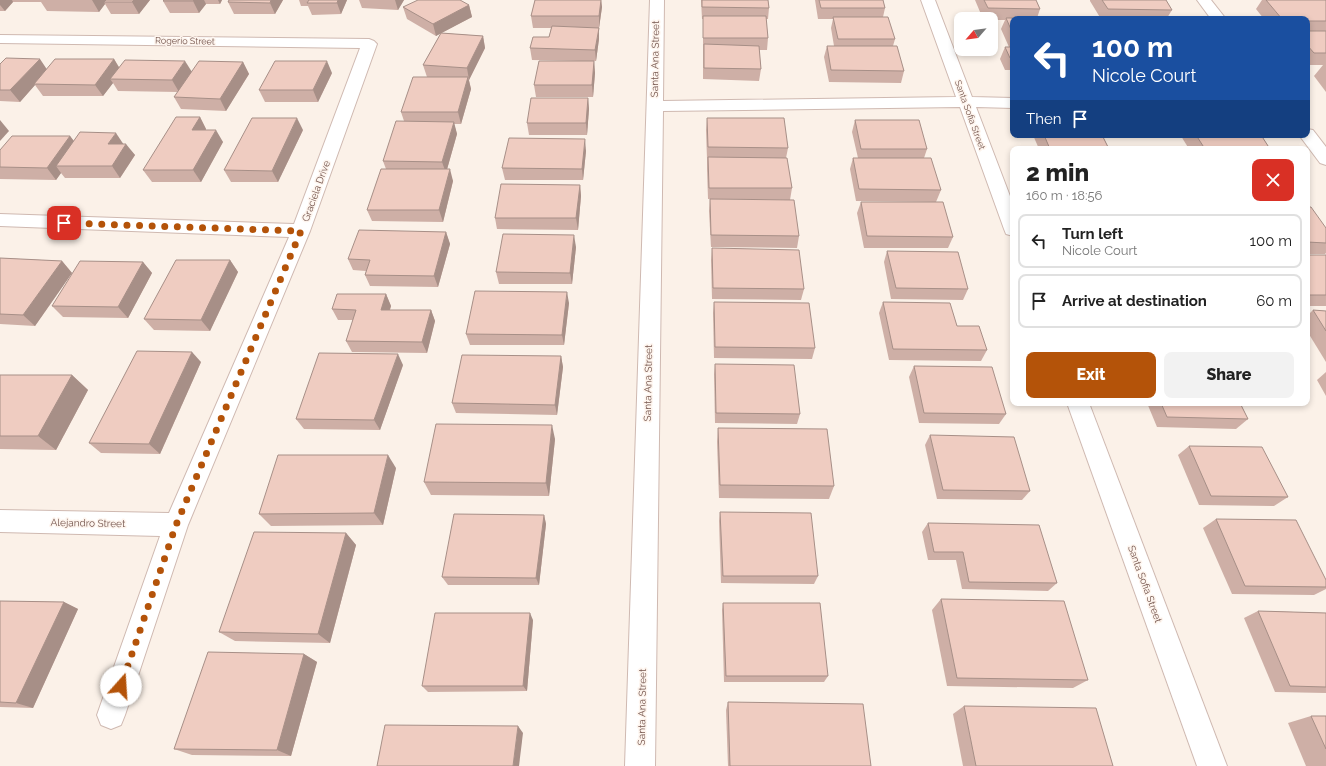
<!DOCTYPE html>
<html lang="en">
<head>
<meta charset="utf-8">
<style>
  :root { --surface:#fff; --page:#f2f2f2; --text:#222; --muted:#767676; --line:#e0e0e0; --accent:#b45309 }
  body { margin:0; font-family:Raleway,sans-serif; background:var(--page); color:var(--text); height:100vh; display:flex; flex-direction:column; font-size:15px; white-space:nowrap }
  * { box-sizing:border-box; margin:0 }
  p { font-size:13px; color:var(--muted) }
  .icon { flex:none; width:22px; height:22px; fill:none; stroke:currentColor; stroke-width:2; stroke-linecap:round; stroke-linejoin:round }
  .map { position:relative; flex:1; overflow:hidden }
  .details { position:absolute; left:1010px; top:146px; width:300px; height:260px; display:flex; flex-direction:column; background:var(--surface); border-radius:8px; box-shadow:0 2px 6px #0003 }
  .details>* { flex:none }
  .guide { position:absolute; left:1010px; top:16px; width:300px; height:122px; border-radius:8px; box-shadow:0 2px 6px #0003; background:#1a4fa0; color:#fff; overflow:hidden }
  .needle { width:26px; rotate:242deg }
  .controls { position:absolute; left:954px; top:12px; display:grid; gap:8px }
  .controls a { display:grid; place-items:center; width:44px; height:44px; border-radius:8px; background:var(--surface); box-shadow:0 2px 6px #0003; font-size:20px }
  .pin { position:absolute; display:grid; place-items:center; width:34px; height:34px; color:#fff; margin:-17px; border-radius:8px; box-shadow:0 2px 6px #0006 }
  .me { position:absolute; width:44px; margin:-22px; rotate:19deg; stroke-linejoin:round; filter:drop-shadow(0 0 3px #0008) }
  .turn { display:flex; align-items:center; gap:14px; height:84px; padding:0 16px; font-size:18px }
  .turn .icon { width:52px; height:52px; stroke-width:2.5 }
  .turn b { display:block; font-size:28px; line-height:34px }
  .then { display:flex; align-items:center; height:38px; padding:0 16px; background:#0003; gap:8px; font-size:15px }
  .round { display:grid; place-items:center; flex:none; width:42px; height:42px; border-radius:8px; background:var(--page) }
  .head { display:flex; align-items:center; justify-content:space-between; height:68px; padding:0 16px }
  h1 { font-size:24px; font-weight:800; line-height:30px }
  .button { display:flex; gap:8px; margin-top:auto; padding:8px 16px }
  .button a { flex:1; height:46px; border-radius:8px; background:var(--accent); color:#fff; font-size:16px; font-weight:800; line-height:46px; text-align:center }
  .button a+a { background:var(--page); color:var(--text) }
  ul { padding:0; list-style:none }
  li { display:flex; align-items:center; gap:12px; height:54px; margin:0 8px 6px; padding:0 8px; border:2px solid var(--line); border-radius:8px }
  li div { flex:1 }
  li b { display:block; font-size:15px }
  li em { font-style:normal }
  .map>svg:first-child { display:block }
</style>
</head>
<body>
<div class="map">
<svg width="1326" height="766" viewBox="0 0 1326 766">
  <rect width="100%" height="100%" fill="#fbf1e8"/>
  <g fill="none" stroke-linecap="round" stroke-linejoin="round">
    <g stroke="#cfb9b1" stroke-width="2">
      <g id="minor">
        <polygon points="650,0 664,0 663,101 956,97 921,0 935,0 972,97 1013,98 1013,108 976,107 1013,204 1013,236 1006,234 1004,229 960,107 663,111 655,766 625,766"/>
        <polygon points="1197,0 1211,0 1226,19 1211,19"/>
        <polygon points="0,35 369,39 374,41 377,44 310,231 188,525 125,715 121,725 111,729 101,725 97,715 160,536 0,532 0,510 169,513 289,237 0,226 0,214 294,224 360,48 0,43"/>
        <polygon points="1307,129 1313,130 1326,147 1326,165 1320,163 1299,135 1307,135"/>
        <polygon points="1067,403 1089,403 1227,766 1197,766"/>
      </g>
    </g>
    <use href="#minor" fill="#fff" fill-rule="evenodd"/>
  </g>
  <g fill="#ceafa6">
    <polygon points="0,0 150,0 139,14 111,14 105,4 99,12 47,11 41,2 13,2 5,11 0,11"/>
    <polygon points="164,0 222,0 220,4 206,4 199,13 170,13 163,1"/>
    <polygon points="229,0 283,0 275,14 234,14 228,2"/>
    <polygon points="299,0 347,0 341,14 312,15 308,6 301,6"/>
    <polygon points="359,0 404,0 398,10 362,8"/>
    <polygon points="535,0 601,0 602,7 599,28 599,39 596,61 594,61 595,73 593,97 536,97 534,85 581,61 532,60 530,48 549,37 551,28 533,28 531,16"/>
    <polygon points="701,0 768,0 769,8 768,19 766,19 768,38 767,50 759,50 761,69 759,81 703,79 703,19 702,19"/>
    <polygon points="815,0 883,0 885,8 883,17 895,39 893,46 904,71 901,83 829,82 824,57 827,46 834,46 831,28 833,19 818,19"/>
    <polygon points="975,0 1036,0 1040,9 1037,18 1013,19 1013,70 1005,70 1000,59 1005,47 1009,47 1001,29 1005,20 991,20 991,19 983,19"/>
    <polygon points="1090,0 1166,0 1172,10 1167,18 1179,19 1101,19 1090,1"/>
    <polygon points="1262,0 1326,0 1326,92 1314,76 1323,65 1307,65 1307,19 1264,19 1256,9"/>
    <polygon points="469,5 472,17 441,33 483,36 485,48 469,80 471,89 461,124 454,124 457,134 447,169 453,181 443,222 372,221 367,210 386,169 383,161 404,121 401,112 431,77 427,77 423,65 441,33 436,36 407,19 403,7"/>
    <polygon points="114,59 119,67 191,72 243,62 249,74 226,111 181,109 174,97 178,92 118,91 113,83 103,96 43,96 35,85 20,102 0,101 0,64 47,69"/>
    <polygon points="332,73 318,102 265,102 259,90"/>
    <polygon points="588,98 589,109 587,135 529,135 527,123"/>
    <polygon points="200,117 206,129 206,130 223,142 201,182 152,182 143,170"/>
    <polygon points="707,118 788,148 786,158 792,188 790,200 708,199 707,169 707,159 706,130"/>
    <polygon points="855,120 927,149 924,158 941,190 936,202 856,201 850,169 853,158 858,158 852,132"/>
    <polygon points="303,130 278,182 231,182 224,170"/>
    <polygon points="1033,135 1102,135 1109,149 1039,149"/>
    <polygon points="1182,135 1261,135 1270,149 1189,149 1181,136"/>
    <polygon points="70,136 74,141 124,144 135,155 120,178 65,178 61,173 56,180 0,179 0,150"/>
    <polygon points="586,151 583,180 505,180 502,168"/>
    <polygon points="580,185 581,196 578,230 497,229 495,218"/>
    <polygon points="710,199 799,236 797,248 711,247 709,211"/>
    <polygon points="861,202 953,237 948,248 864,248 857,213"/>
    <polygon points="1307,207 1326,228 1326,253 1325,254 1307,254"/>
    <polygon points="446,232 450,244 438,287 370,286 365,275 366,271 353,270 348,259"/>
    <polygon points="576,247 572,284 499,284 496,272"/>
    <polygon points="712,248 804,289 801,300 712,299 711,260"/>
    <polygon points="887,251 968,289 963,300 891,299 884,262"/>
    <rect x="1307" y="255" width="19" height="51"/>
    <polygon points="0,258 62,261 72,273 35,326 0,324"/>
    <polygon points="230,260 238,272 210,331 154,330 144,319"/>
    <polygon points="143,262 152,273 128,318 63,317 52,306"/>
    <polygon points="386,294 391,306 390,310 431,310 435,321 427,353 352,352 346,341 353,320 338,320 332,309"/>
    <polygon points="714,302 815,348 812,359 714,358 713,313"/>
    <polygon points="883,302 957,326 987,350 981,361 889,360 879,313"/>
    <polygon points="569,303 564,345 470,345 466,334"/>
    <polygon points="1313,310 1326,311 1326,362 1307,331 1307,316"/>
    <polygon points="561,356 563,367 557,415 456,413 452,403"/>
    <polygon points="201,362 160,454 101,453 89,443"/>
    <polygon points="715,364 800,414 797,424 715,423 714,374"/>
    <polygon points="403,365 380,430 304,429 296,419"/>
    <polygon points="914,366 1006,414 999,424 919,423 909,377"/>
    <polygon points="1326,372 1326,396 1317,380"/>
    <polygon points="0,375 72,375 88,390 56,450 0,449"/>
    <polygon points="1147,403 1240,403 1248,419 1236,429 1157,427"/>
    <polygon points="718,428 834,486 829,499 719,498 717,442"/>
    <polygon points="930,435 1030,491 1022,500 937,499 925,445"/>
    <polygon points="555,439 549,496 431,495 424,482"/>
    <polygon points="1189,446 1288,497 1274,506 1199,505 1178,455"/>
    <polygon points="396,468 383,525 271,526 259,514"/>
    <polygon points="720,512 818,576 814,584 721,583 719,521"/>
    <polygon points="544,515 546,524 539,585 448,585 442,577"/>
    <polygon points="1216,519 1326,580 1326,589 1314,595 1232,594 1203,528"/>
    <polygon points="928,523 1057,583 1048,591 962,589 956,560 928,560 922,532"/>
    <polygon points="346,533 356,545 330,643 235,641 219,632"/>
    <polygon points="941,599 1088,680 1073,688 947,686 932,610"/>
    <polygon points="0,601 64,602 78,609 33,708 0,707"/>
    <polygon points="723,603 828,676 824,682 724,682 722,610"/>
    <polygon points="1258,611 1326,613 1326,693 1275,692 1244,618"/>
    <polygon points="533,620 527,691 428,692 422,686"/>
    <polygon points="304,654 317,662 291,756 192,755 174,749"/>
    <polygon points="728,702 871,766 728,766 726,710"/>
    <polygon points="964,706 1113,766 963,766 953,714"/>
    <polygon points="1311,716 1326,716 1326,766 1306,766 1288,723"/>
  </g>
  <g fill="#a78f87">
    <polygon points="0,0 12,0 13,2 5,11 0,5"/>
    <polygon points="92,0 109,0 104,2 105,4 99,12"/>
    <polygon points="134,0 150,0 139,14 132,2"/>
    <polygon points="194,0 204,0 206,4 199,13 193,1"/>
    <polygon points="218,0 222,0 220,4"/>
    <polygon points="271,0 283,0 275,14 270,3"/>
    <polygon points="338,0 347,0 341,14 337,3"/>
    <polygon points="395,0 404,0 398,10"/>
    <polygon points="601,0 602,7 599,28 599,16"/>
    <polygon points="469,5 472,17 436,36 433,24"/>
    <polygon points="599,28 599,39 596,61 595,50"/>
    <polygon points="483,36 485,48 469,80 467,68"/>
    <polygon points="40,59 48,71 34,84 35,85 20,102 10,90"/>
    <polygon points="114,59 121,71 110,79 113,83 103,96 95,85"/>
    <polygon points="185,61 192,72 179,92 172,80"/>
    <polygon points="327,61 332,73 318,102 313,90"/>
    <polygon points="594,61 595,73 593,97 592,85"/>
    <polygon points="243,62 249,74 226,111 220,99"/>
    <polygon points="468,77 471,89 461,124 458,112"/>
    <polygon points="588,98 589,109 587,135 586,123"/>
    <polygon points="200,117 206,129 199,142 192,130"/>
    <polygon points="297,118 303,130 278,182 272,171"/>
    <polygon points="0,120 9,131 0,141"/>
    <polygon points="454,122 457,134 446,173 442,162"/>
    <polygon points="216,130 223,142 201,182 193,170"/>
    <polygon points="116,133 124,145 108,144"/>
    <polygon points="70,136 79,148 56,166 61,173 56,180 47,168"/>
    <polygon points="585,139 586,151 583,180 582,169"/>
    <polygon points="126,144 135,155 120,178 112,166"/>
    <polygon points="450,169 453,181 443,222 439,210"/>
    <polygon points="580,185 581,196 578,230 576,218"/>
    <polygon points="446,232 450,244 438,287 434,276"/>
    <polygon points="574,235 576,247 572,284 570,273"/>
    <polygon points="230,260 238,272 210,331 201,320"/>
    <polygon points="62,261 72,273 35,326 23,315"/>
    <polygon points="143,262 152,273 128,318 118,307"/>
    <polygon points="567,292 569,303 564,345 562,335"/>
    <polygon points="386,294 391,306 386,321 381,310"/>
    <polygon points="431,310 435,321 427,353 422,342"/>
    <polygon points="192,352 201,362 160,454 149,444"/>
    <polygon points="398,354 403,365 380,430 374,420"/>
    <polygon points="561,356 563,367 557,415 555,405"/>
    <polygon points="72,375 88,390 56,450 38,436"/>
    <polygon points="552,425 555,439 549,496 546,483"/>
    <polygon points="388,455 396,468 383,525 374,513"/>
    <polygon points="544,515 546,524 539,585 536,578"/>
    <polygon points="346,533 356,545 330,643 318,634"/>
    <polygon points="64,602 78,609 33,708 16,703"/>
    <polygon points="530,613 533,620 527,691 523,686"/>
    <polygon points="304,654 317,662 291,756 277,750"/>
    <polygon points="518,726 523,733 519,766 513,766"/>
  </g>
  <g fill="#efccc1" stroke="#a78f87">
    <polygon points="106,0 134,0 132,2 104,2"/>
    <polygon points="164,0 194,0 193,1 163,1"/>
    <polygon points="229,0 271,0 270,3 228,2"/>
    <polygon points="309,0 338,0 337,3 307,3"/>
    <polygon points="418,0 460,0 469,5 433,24 403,7"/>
    <polygon points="535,0 601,0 599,16 531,16"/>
    <polygon points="702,0 768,0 769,8 702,7"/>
    <polygon points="819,0 883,0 885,8 821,8"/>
    <polygon points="984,0 1036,0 1040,9 988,8"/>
    <polygon points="1102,0 1166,0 1172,10 1108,9"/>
    <polygon points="1266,0 1326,0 1326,21 1307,21 1307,19 1282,19"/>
    <polygon points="703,16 766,16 768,38 703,38"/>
    <polygon points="833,17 888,17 895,39 838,39"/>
    <polygon points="1006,18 1048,18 1049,19 1013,19 1013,34"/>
    <rect x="1111" y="18" width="68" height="1"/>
    <polygon points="552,26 599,28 595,50 530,48 533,37 549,37"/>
    <polygon points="1307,31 1326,31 1326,53 1314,53 1307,45"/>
    <polygon points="441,33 483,36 467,68 423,65"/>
    <polygon points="704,44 759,46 761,69 704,68"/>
    <polygon points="827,46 897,46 904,71 831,70"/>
    <polygon points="1005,47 1013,47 1013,58 1010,58"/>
    <polygon points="6,58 40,59 10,90 0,90 0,64"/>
    <polygon points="55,59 114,59 95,85 34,84"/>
    <polygon points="125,60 185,61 172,80 110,79"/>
    <polygon points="199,61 243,62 220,99 174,97"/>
    <polygon points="275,61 327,61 313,90 259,90"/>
    <polygon points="539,61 594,61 592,85 534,85"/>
    <polygon points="413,77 468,77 458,112 401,112"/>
    <polygon points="531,98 588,98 586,123 527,123"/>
    <polygon points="176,117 200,117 192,130 216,130 193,170 143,170"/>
    <polygon points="252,118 297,118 272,171 224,170"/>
    <polygon points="707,118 784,118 788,148 708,147"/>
    <polygon points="855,120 919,120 927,149 861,149"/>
    <polygon points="396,121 454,122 442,162 383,161"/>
    <polygon points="80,132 116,133 108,144 126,144 112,166 56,166"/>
    <polygon points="1044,135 1102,135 1109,149 1050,149"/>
    <polygon points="1196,135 1261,135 1270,149 1205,149"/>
    <polygon points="12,136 70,136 47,168 0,167 0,150"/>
    <polygon points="509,138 585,139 582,169 502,168"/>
    <polygon points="708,157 787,158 792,188 709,188"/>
    <polygon points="853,158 931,158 941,190 859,189"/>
    <polygon points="381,169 450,169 439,210 367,210"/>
    <polygon points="501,184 580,185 576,218 495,218"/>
    <polygon points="710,199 794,200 799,236 711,235"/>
    <polygon points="861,202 943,202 953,237 867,236"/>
    <polygon points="1307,207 1311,207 1326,228 1326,243 1307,242"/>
    <polygon points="359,230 446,232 434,276 365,275 370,260 348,259"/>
    <polygon points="503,234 574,235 570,273 496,272"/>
    <polygon points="712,248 799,250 804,289 713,288"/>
    <polygon points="887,251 958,252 968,289 896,288"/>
    <rect x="1307" y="255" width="19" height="40"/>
    <polygon points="0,258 62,261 23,315 0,314"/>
    <polygon points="176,260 230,260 201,320 144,319"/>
    <polygon points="80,261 143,262 118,307 52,306"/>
    <polygon points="475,291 567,292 562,335 466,334"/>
    <polygon points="337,294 386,294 381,310 431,310 422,342 346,341 356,310 332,309"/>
    <polygon points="714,302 809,303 815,348 715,347"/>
    <polygon points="883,302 950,303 957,326 979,326 987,350 893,349"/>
    <polygon points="1313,310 1326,311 1326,331"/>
    <polygon points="137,351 192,352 149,444 89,443"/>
    <polygon points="319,353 398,354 374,420 296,419"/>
    <polygon points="462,355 561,356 555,405 452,403"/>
    <polygon points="715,364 794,365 800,414 716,413"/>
    <polygon points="914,366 992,367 1006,414 924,413"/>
    <polygon points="0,375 72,375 38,436 0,436"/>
    <polygon points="1161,403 1240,403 1248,419 1167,417"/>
    <polygon points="436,424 552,425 546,483 424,482"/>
    <polygon points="718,428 827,429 834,486 720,485"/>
    <polygon points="930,435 1014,437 1030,491 943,490"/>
    <polygon points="1189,446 1262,447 1288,497 1211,496"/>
    <polygon points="278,455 388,455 374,513 259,514"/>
    <polygon points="720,512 811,513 818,576 723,576"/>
    <polygon points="454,514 544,515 536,578 442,577"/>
    <polygon points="1216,519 1296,520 1326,580 1326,587 1245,586"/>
    <polygon points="928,523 1039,525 1057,583 969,582 963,552 934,552"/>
    <polygon points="254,532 346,533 318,634 219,632"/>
    <polygon points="941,599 1064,601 1088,680 957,678"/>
    <polygon points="0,601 64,602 16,703 0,702"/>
    <polygon points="723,603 820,603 828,676 726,676"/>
    <polygon points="1258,611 1326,613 1326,687 1290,686"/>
    <polygon points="435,613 530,613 523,686 422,686"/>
    <polygon points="208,652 304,654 277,750 174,749"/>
    <polygon points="728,702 863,704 871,766 730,766"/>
    <polygon points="964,706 1096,708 1113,766 976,766"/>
    <polygon points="1311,716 1326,716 1326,749"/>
    <polygon points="385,725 518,726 513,766 377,766"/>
  </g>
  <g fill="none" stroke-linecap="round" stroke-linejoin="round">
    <polyline stroke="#b45309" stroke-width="7" stroke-dasharray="0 12.6" points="64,223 301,231 176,525 121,686"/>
  </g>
  <g text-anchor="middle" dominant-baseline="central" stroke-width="3" stroke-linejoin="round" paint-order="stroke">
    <g font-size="9" fill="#74554d" stroke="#fef5ee">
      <text transform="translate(185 41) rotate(1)">Rogerio Street</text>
      <text transform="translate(970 115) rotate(70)">Santa Sofia Street</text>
    </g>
    <g font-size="10" fill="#74554d" stroke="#fef5ee">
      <text transform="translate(655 59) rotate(-89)">Santa Ana Street</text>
      <text transform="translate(316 191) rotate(-70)">Graciela Drive</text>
      <text transform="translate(648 383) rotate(-89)">Santa Ana Street</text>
      <text transform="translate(88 523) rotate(1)">Alejandro Street</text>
      <text transform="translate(1145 584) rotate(70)">Santa Sofia Street</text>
      <text transform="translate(642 707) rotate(-89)">Santa Ana Street</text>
    </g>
  </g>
</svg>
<div class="controls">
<a><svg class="needle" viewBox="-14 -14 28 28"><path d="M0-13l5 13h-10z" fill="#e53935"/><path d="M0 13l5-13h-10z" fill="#767676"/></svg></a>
</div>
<div class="pin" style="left:64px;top:223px;background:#d93025"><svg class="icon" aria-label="arrive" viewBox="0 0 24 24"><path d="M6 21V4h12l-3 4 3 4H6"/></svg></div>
<svg class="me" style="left:121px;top:686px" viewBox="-20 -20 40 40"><circle r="19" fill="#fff"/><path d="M0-13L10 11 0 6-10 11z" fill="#b45309"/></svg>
<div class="guide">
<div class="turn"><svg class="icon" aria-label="left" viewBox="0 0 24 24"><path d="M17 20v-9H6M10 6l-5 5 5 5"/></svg><div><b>100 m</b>Nicole Court</div></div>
<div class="then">Then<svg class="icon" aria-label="arrive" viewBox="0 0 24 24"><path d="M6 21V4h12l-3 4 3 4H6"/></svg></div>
</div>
<section class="details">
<div class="head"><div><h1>2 min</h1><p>160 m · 18:56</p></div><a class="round" style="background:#d93025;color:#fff"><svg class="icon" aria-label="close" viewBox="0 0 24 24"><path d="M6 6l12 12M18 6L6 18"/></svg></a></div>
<ul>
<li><svg class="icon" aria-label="left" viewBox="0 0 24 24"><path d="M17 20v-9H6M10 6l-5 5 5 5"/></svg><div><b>Turn left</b><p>Nicole Court</p></div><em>100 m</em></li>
<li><svg class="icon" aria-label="arrive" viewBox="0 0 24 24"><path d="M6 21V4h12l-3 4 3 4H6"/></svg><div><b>Arrive at destination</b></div><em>60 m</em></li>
</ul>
<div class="button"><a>Exit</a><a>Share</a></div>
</section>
</div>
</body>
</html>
